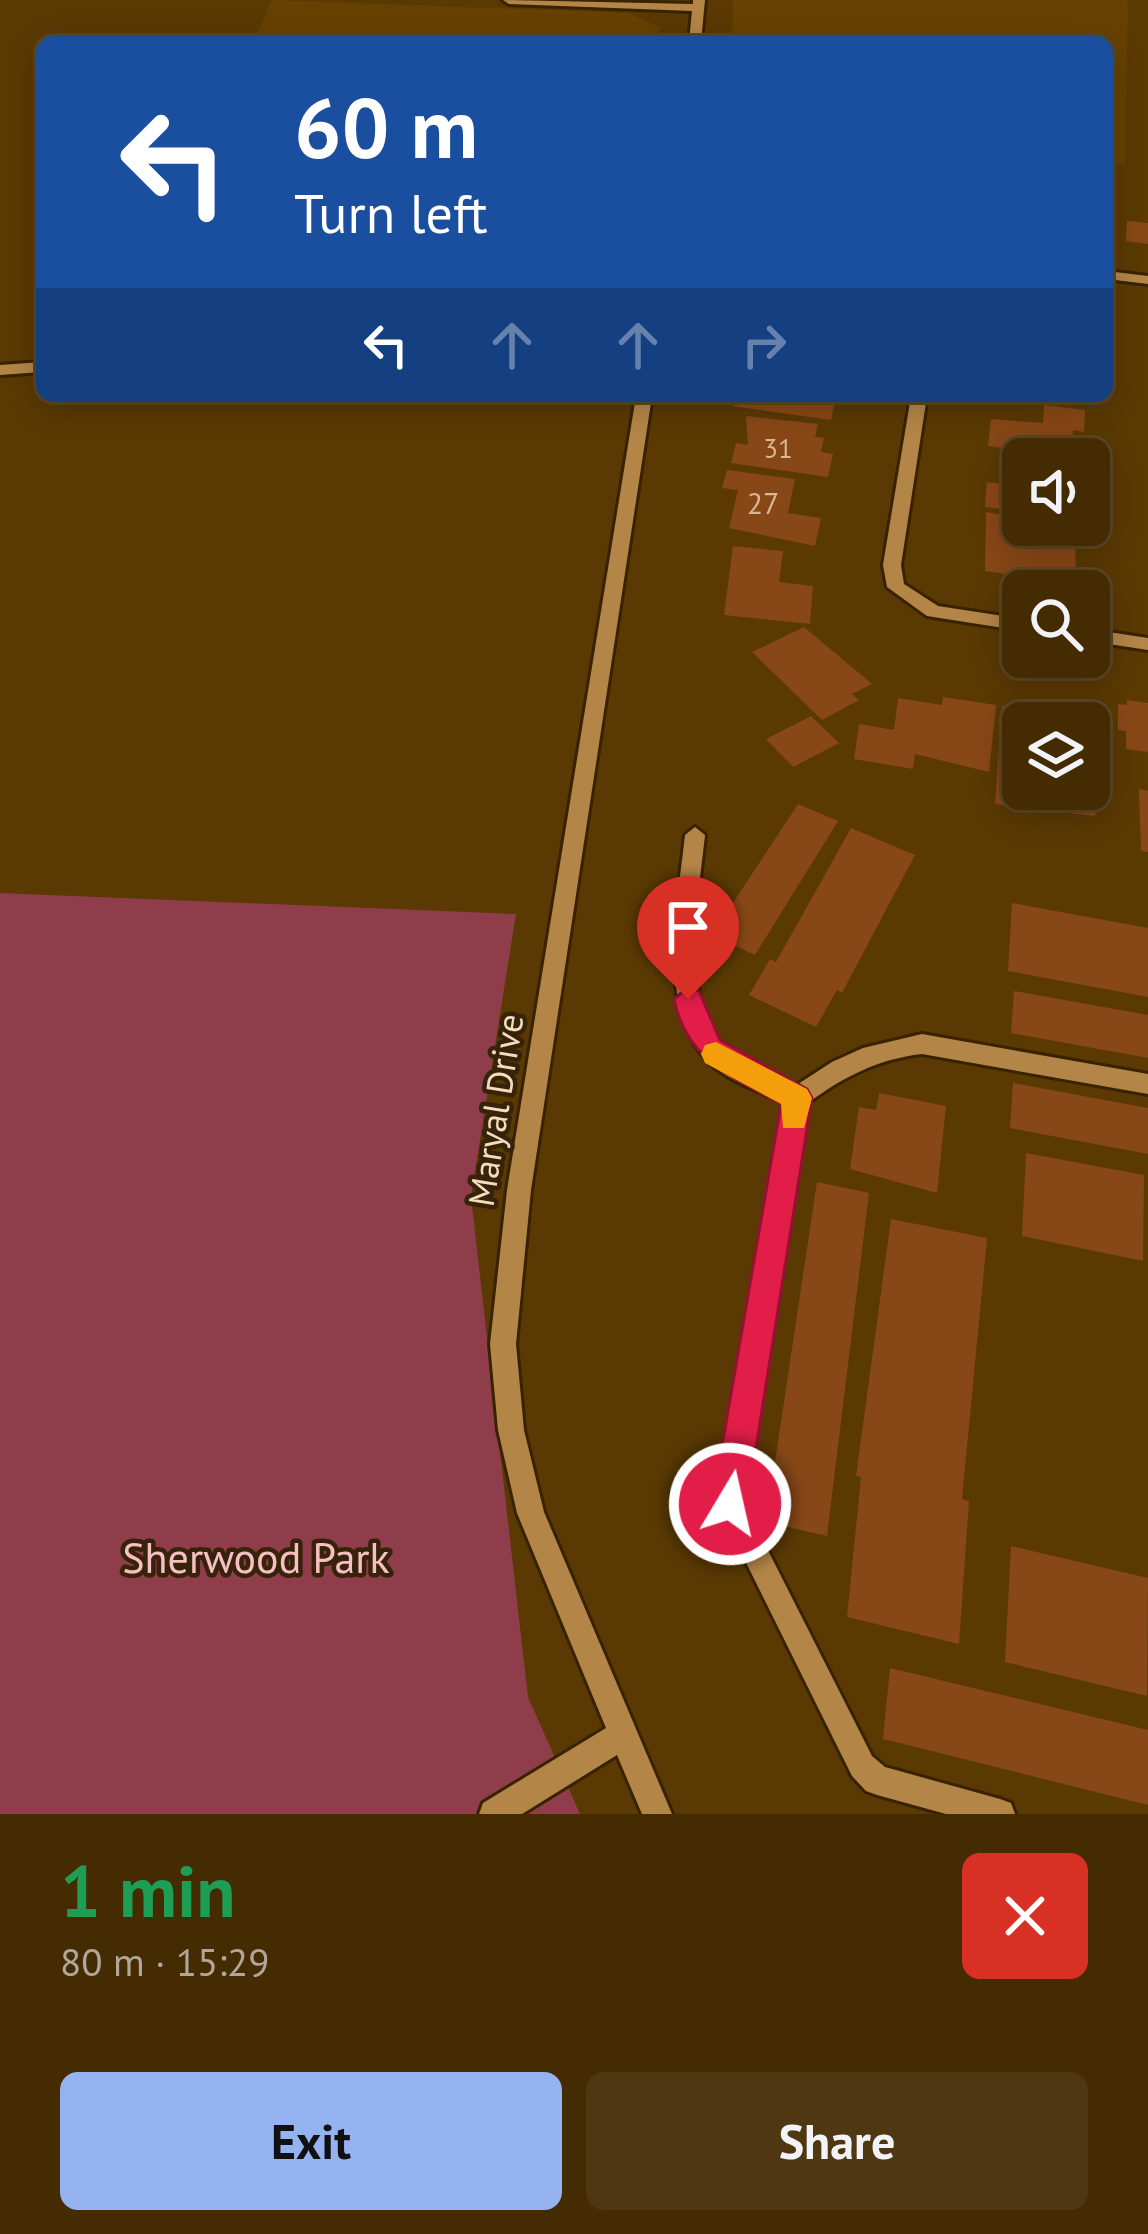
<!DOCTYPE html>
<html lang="en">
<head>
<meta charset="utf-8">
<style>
  :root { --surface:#442b02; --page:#4e3711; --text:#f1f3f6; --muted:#afa799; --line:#5c4724; --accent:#95b2f1 }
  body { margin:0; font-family:"PT Sans",sans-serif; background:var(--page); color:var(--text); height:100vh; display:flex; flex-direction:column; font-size:45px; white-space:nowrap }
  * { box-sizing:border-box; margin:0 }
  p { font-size:39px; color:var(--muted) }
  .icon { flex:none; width:66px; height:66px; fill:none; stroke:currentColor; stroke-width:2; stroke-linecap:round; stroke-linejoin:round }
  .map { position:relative; height:1814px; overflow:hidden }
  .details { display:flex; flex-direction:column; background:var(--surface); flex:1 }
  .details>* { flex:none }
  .guide { position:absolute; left:36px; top:36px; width:1077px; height:366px; border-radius:18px; box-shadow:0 6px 30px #0003,0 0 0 3px var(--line); background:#1a4fa0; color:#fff; overflow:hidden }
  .tools { position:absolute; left:1002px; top:438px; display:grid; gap:24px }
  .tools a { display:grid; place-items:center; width:108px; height:108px; border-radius:18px; background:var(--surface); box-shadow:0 6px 30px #0003,0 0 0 3px var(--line); font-size:60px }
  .pin { position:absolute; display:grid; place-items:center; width:102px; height:102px; color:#fff; margin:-123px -51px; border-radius:50% 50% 50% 0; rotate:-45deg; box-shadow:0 0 12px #0007 }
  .pin .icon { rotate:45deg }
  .me { position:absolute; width:132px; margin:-66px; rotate:9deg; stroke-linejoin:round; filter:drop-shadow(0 0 9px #0008) }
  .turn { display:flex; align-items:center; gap:42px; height:252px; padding:0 60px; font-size:54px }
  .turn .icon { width:156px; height:156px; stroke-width:2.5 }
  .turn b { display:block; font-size:84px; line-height:102px }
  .lanes { display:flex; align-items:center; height:114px; padding:0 60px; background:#0003; justify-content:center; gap:60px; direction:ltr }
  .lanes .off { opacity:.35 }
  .round { display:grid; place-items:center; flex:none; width:126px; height:126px; border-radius:18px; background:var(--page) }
  .summary { display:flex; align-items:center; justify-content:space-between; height:204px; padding:0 60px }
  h1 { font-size:72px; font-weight:700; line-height:90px; color:#1e9e55 }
  .primary-button { display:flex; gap:24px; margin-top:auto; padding:24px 60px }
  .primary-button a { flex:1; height:138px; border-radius:18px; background:var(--accent); color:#111; font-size:48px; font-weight:700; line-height:138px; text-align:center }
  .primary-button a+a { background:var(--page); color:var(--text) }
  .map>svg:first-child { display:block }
</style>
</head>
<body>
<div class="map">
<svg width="1148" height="1814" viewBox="0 0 1148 1814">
  <rect width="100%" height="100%" fill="#5a3903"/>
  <g fill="#664102">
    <polygon points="272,0 628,13 660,27 657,42 253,42"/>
    <polygon points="733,0 1128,0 1125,165 1107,163 1107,42 732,42"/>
  </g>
  <polygon fill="#8f3d4b" points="0,893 516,914 471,1197 528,1697 580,1814 0,1814"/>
  <g fill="#884717">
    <polygon points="1127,221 1148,223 1148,244 1126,241"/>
    <polygon points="734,396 836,396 831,420 732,406"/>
    <polygon points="1044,405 1085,410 1084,432 1073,430 1071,458 988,446 991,419 1043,423"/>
    <polygon points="746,416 818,424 815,437 824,438 821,452 833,454 828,477 731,463 736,443 748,445"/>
    <polygon points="1019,457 1023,458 1023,512 985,507 987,482 1016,486"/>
    <polygon points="727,470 795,479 788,513 821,518 815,546 729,528 738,490 722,488"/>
    <polygon points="986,512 1023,519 1023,525 1075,526 1076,584 985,571"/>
    <polygon points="733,546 783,551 779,582 813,586 810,624 724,615"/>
    <polygon points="804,627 872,684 852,694 859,700 822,720 752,652"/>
    <polygon points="943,697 996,705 989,772 915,754 913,769 854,759 859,724 894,730 898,698 942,705"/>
    <polygon points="1127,700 1148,703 1148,752 1126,749 1126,731 1118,730 1118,704 1127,705"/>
    <polygon points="1002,706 1066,716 1066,723 1023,723 1023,789 1089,789 1089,765 1103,767 1095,816 995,804"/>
    <polygon points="811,716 839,743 793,767 766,739"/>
    <polygon points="1139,789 1148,791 1148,852 1141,851"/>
    <polygon points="798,804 838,821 755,955 712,935"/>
    <polygon points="851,828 915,855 842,993 837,990 816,1027 749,995 770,959 776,962"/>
    <polygon points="1012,903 1148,928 1148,997 1008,971"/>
    <polygon points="1014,991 1148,1015 1148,1058 1011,1033"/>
    <polygon points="1013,1083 1148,1108 1148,1154 1010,1128"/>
    <polygon points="879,1093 946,1106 937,1193 850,1169 859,1107 876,1110"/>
    <polygon points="1026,1153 1144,1175 1143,1261 1022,1236"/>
    <polygon points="817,1182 869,1193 827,1536 766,1522"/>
    <polygon points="891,1219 987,1238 962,1499 969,1501 959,1644 847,1617 861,1477 856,1476"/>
    <polygon points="1011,1546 1148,1578 1147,1696 1005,1662"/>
    <polygon points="890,1668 1148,1730 1148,1805 883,1739"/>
  </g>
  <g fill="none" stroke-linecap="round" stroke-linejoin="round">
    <g stroke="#392200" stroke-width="6">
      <g id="minor">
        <polygon points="503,0 693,4 693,0 705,0 701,42 689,42 692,11 509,4"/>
        <polygon points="1107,271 1148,276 1148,284 1107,279"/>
        <polygon points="42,362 42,372 0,375 0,365"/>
        <polygon points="636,396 652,396 531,1190 516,1344 524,1430 544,1512 672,1814 642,1814 617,1755 522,1814 479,1814 483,1803 606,1728 517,1513 498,1430 490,1344 507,1190"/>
        <polygon points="911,396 927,396 901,565 904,584 938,606 1023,619 1023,631 927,616 887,587 883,565"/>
        <polygon points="1089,629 1148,638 1148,650 1089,641"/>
        <path d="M695,827l10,8c-6,60 -28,173 24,217 18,15 45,24 66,34l37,-24 31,-14 59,-14 226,40v20l-226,-40c-44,5 -79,23 -114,49l-64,400 128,253 13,11 115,32 11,4 4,11h-69l-69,-19 -11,-4 -14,-15 -135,-272 68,-401c-25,-12 -55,-21 -75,-40 -55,-52 -32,-161 -25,-228z"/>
      </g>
    </g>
    <use href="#minor" fill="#b38547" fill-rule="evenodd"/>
  </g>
  <path fill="#e11d48" stroke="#92132f" stroke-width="3" d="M688,987l11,4 21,49 87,49 5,9 -65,406 -5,12 -12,5 -13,-5 -5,-12 69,-400c-50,-28 -95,-44 -107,-105z"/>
  <polygon fill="#f59e0b" points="716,1042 807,1089 812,1098 804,1128 783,1128 781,1104 705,1063 701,1054 705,1045"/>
  <g text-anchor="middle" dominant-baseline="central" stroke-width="9" stroke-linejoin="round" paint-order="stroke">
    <g font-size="27" fill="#dab794">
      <text x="778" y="448">31</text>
    </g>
    <g font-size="30" fill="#dab794">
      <text x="763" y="502">27</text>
    </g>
    <g font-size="36" fill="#f5dcbe" stroke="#362309">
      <text transform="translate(495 1110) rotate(-81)">Maryal Drive</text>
    </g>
    <g font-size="42" fill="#f7bfc4" stroke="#362309">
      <text x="256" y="1557">Sherwood Park</text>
    </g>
  </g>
</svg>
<div class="tools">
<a><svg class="icon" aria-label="sound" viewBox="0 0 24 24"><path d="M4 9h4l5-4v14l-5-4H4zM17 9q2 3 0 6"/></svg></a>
<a><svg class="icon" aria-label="search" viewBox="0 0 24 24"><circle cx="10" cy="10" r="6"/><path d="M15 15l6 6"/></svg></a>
<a><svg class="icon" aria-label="layers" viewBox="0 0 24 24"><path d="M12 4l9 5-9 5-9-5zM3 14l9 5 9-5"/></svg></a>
</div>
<div class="pin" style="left:688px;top:999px;background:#d93025"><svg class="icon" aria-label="arrive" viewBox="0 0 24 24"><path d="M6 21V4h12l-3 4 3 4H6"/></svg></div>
<svg class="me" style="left:730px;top:1504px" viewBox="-20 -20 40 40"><circle r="17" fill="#e11d48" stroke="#fff" stroke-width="3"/><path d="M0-11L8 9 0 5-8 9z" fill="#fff"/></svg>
<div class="guide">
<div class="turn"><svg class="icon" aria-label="left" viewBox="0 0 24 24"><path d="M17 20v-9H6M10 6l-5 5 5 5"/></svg><div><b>60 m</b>Turn left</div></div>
<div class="lanes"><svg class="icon" aria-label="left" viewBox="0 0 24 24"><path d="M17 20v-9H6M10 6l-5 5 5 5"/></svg><svg class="icon off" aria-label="ahead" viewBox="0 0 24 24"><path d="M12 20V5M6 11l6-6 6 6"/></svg><svg class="icon off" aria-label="ahead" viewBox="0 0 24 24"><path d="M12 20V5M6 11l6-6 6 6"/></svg><svg class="icon off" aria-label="right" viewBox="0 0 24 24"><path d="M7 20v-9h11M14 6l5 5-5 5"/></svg></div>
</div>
</div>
<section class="details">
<div class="summary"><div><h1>1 min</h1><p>80 m · 15:29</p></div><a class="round" style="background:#d93025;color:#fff"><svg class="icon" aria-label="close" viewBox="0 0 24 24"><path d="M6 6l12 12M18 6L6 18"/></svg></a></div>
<div class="primary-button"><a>Exit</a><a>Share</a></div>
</section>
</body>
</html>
